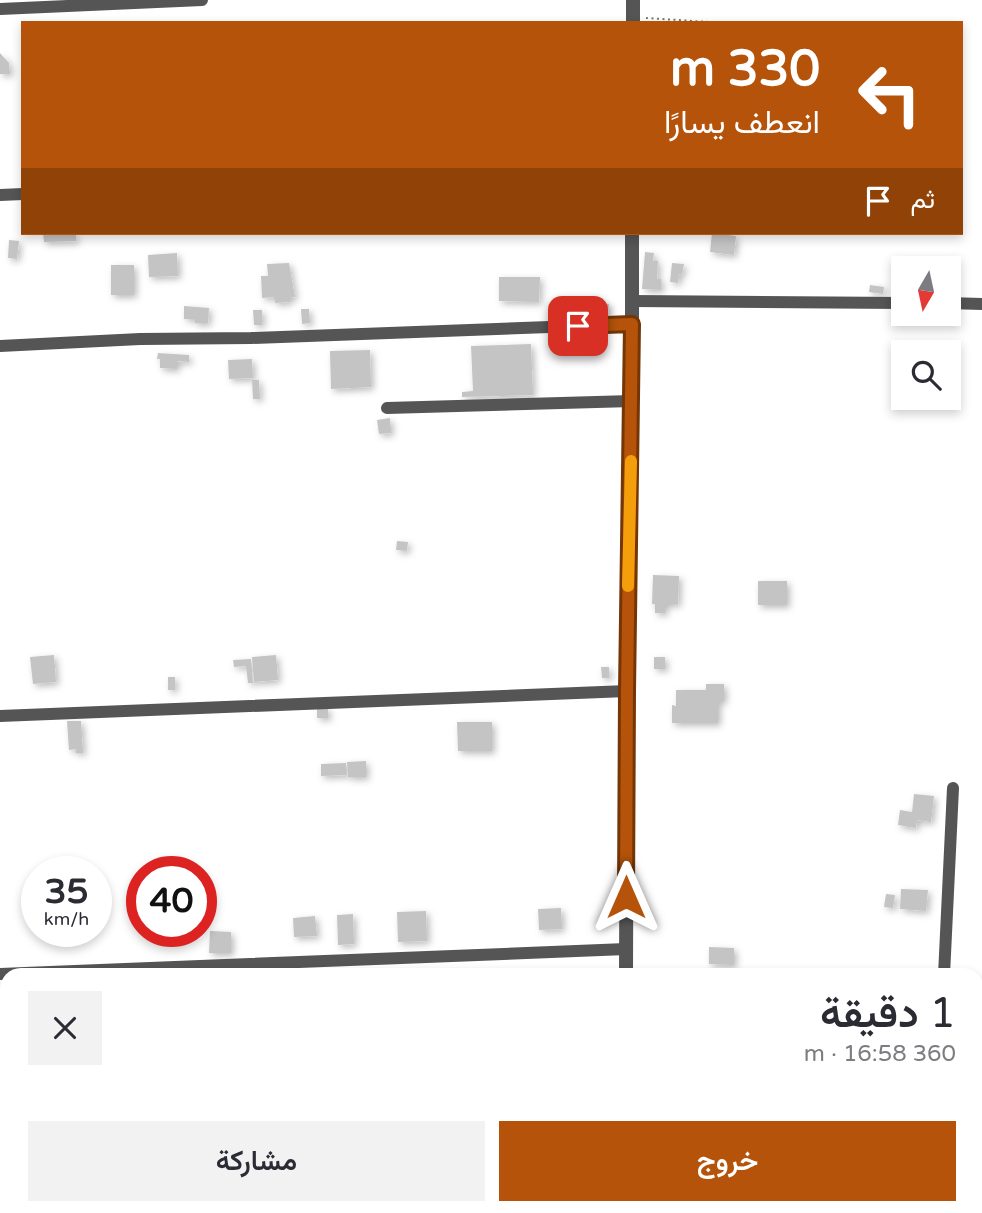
<!DOCTYPE html>
<html lang="ar">
<head>
<meta charset="utf-8">
<style>
  :root { --surface:#fff; --page:#f2f2f3; --text:#2b2b33; --muted:#7c7c81; --accent:#b45309 }
  body { margin:0; font-family:"Varela Round",Vazirmatn,sans-serif; background:var(--page); color:var(--text); direction:rtl; height:100vh; display:flex; flex-direction:column; font-size:26px; white-space:nowrap }
  * { box-sizing:border-box; margin:0 }
  p { font-size:23px; color:var(--muted) }
  .icon { flex:none; width:38px; height:38px; fill:none; stroke:currentColor; stroke-width:2; stroke-linecap:round; stroke-linejoin:round }
  .map { position:relative; flex:1; overflow:hidden; direction:ltr }
  .details { position:absolute; left:0px; top:968px; width:984px; height:247px; display:flex; flex-direction:column; background:var(--surface); border-radius:21px 21px 0 0; box-shadow:0 4px 10px #0003; direction:rtl }
  .details>* { flex:none }
  .banner { position:absolute; left:21px; top:21px; width:942px; height:214px; border-radius:0px; box-shadow:0 4px 10px #0003; direction:rtl; background:#b45309; color:#fff; overflow:hidden }
  .needle { width:46px; rotate:189deg }
  .fabs { position:absolute; left:891px; top:256px; display:grid; gap:14px }
  .fabs a { display:grid; place-items:center; width:70px; height:70px; border-radius:0px; background:var(--surface); box-shadow:0 4px 10px #0003; font-size:35px }
  .speed { position:absolute; left:21px; top:856px; display:flex; gap:14px; font-size:35px; font-weight:700; text-align:center }
  .speed>* { display:grid; place-content:center; width:91px; height:91px; border-radius:50%; background:var(--surface); box-shadow:0 4px 10px #0003; line-height:1 }
  .speed small { font-size:18px; font-weight:400 }
  .speed .limit { border:10px solid #d22; background:#fff; color:#111 }
  .pin { position:absolute; display:grid; place-items:center; width:60px; height:60px; color:#fff; margin:-30px; border-radius:14px; box-shadow:0 4px 10px #0006 }
  .me { position:absolute; width:77px; margin:-38px; rotate:0deg; stroke-linejoin:round; filter:drop-shadow(0 0 5px #0008) }
  .turn { display:flex; align-items:center; gap:24px; height:147px; padding:0 28px; font-size:32px }
  .turn .icon { width:91px; height:91px; stroke-width:2.5 }
  .turn b { display:block; font-size:49px; line-height:60px }
  .then { display:flex; align-items:center; height:66px; padding:0 28px; background:#0003; gap:14px; font-size:26px }
  .round { display:grid; place-items:center; flex:none; width:74px; height:74px; border-radius:0px; background:var(--page) }
  .headline { display:flex; align-items:center; justify-content:space-between; height:119px; padding:0 28px }
  h1 { font-size:42px; font-weight:600; line-height:52px }
  .action { display:flex; gap:14px; margin-top:auto; padding:14px 28px }
  .action a { flex:1; height:80px; border-radius:0px; background:var(--accent); color:#fff; font-size:28px; font-weight:600; line-height:80px; text-align:center }
  .action a+a { background:var(--page); color:var(--text) }
  .map>svg:first-child { display:block }
</style>
</head>
<body>
<div class="map">
<svg width="982" height="1213" viewBox="0 0 982 1213">
  <defs>
    <filter id="shadow"><feDropShadow dx="3" dy="3" stdDeviation="3.5" flood-color="#0004"/></filter>
  </defs>
  <rect width="100%" height="100%" fill="#fff"/>
  <g fill="#c4c4c4" filter="url(#shadow)">
    <polygon points="0,53 9,63 10,74 0,74"/>
    <polygon points="43,233 50,233 50,235 76,234 76,241 44,242"/>
    <polygon points="712,233 736,236 734,255 710,252"/>
    <polygon points="9,240 19,241 17,259 8,258"/>
    <polygon points="645,252 654,253 653,261 658,261 657,279 661,279 661,290 642,289"/>
    <polygon points="177,253 178,276 149,277 148,255"/>
    <polygon points="289,263 295,297 289,298 289,302 275,303 274,297 262,298 261,276 268,276 267,264"/>
    <polygon points="672,263 684,264 682,275 679,274 678,283 670,282"/>
    <rect x="111" y="265" width="23" height="30"/>
    <polygon points="499,277 540,277 539,302 499,301"/>
    <polygon points="870,285 884,287 883,294 869,292"/>
    <polygon points="589,298 599,298 599,303 609,304 608,313 588,314"/>
    <polygon points="184,306 209,308 208,323 195,323 195,319 184,319"/>
    <polygon points="301,309 309,309 310,323 302,324"/>
    <polygon points="253,310 262,310 262,325 254,325"/>
    <polygon points="531,344 533,395 462,397 462,392 473,391 471,346"/>
    <polygon points="370,350 371,387 331,389 330,351"/>
    <polygon points="158,353 189,355 189,362 177,361 177,369 160,368 160,359 157,359"/>
    <polygon points="252,359 253,378 229,379 228,360"/>
    <polygon points="252,380 259,380 260,399 253,399"/>
    <polygon points="390,418 391,433 379,434 377,420"/>
    <polygon points="397,541 408,542 407,551 396,550"/>
    <polygon points="653,575 679,576 678,604 665,604 665,613 655,613 655,604 652,604"/>
    <rect x="758" y="581" width="29" height="24"/>
    <polygon points="54,655 56,682 33,684 30,657"/>
    <polygon points="276,655 278,680 254,682 252,657"/>
    <rect x="654" y="657" width="11" height="12"/>
    <polygon points="251,659 253,683 248,683 246,666 234,667 233,660"/>
    <polygon points="601,667 609,667 609,678 602,678"/>
    <rect x="168" y="677" width="7" height="13"/>
    <polygon points="706,684 724,684 724,701 718,701 718,723 672,723 672,705 676,706 676,690 706,690"/>
    <rect x="317" y="708" width="11" height="10"/>
    <polygon points="67,721 81,721 83,753 76,753 76,749 69,750"/>
    <polygon points="457,722 492,722 492,751 458,751"/>
    <polygon points="366,761 366,777 348,777 347,762"/>
    <polygon points="346,763 346,775 321,776 321,764"/>
    <polygon points="914,794 934,796 931,822 917,820 916,828 898,825 900,810 912,812"/>
    <polygon points="901,889 928,890 926,911 900,909"/>
    <polygon points="886,894 895,895 893,908 884,907"/>
    <polygon points="561,908 562,929 539,930 538,909"/>
    <polygon points="426,911 427,941 398,942 397,912"/>
    <polygon points="353,914 354,944 338,945 337,915"/>
    <polygon points="315,916 317,936 294,937 293,918"/>
    <polygon points="210,931 231,932 231,953 209,953"/>
    <polygon points="709,947 734,948 734,965 709,964"/>
    <rect x="0" y="993" width="7" height="25"/>
    <rect x="695" y="1208" width="22" height="5"/>
    <polygon points="719,1208 753,1208 752,1213 719,1213"/>
  </g>
  <g fill="none" stroke-linecap="round" stroke-linejoin="round">
    <polyline stroke="#777" stroke-width="2" stroke-dasharray="2 3.5" stroke-linecap="butt" points="646,18 725,23"/>
    <g stroke="#555" stroke-width="12">
      <polyline points="0,9 202,0"/>
      <polyline points="0,195 23,194"/>
      <polyline points="632,301 903,303"/>
      <polyline points="948,303 982,304"/>
      <polyline points="0,346 140,339 251,338 632,324"/>
      <polyline points="387,408 632,401"/>
      <polyline points="0,716 627,691"/>
      <polyline points="0,974 626,949"/>
      <polyline points="944,975 953,788"/>
      <polyline points="933,1213 933,1208"/>
    </g>
    <g stroke="#555" stroke-width="14">
      <polyline points="633,0 633,23"/>
      <polyline points="626,975 627,691 632,401 632,233"/>
      <polyline points="625,1213 625,1208"/>
    </g>
  </g>
  <g fill="none" stroke-linecap="round" stroke-linejoin="round">
    <g stroke="#753606" stroke-width="18">
      <polyline id="route" points="578,326 632,324 627,691 626,897"/>
    </g>
    <use href="#route" stroke="#b45309" stroke-width="12"/>
    <polyline stroke="#f59e0b" stroke-width="12" points="628,586 631,461"/>
  </g>
</svg>
<div class="fabs">
<a><svg class="needle" viewBox="-14 -14 28 28"><path d="M0-13l5 13h-10z" fill="#e53935"/><path d="M0 13l5-13h-10z" fill="#7c7c81"/></svg></a>
<a><svg class="icon" aria-label="search" viewBox="0 0 24 24"><circle cx="10" cy="10" r="6"/><path d="M15 15l6 6"/></svg></a>
</div>
<div class="speed"><div>35<small>km/h</small></div><div class="limit">40</div></div>
<div class="pin" style="left:578px;top:326px;background:#d93025"><svg class="icon" aria-label="arrive" viewBox="0 0 24 24"><path d="M6 21V4h12l-3 4 3 4H6"/></svg></div>
<svg class="me" style="left:626px;top:897px" viewBox="-20 -20 40 40"><path d="M0-17L14 15 0 8-14 15z" fill="#b45309" stroke="#fff" stroke-width="4"/></svg>
<div class="banner">
<div class="turn"><svg class="icon" aria-label="left" viewBox="0 0 24 24"><path d="M17 20v-9H6M10 6l-5 5 5 5"/></svg><div><b>330 m</b>انعطف يسارًا</div></div>
<div class="then">ثم<svg class="icon" aria-label="arrive" viewBox="0 0 24 24"><path d="M6 21V4h12l-3 4 3 4H6"/></svg></div>
</div>
<section class="details">
<div class="headline"><div><h1>1 دقيقة</h1><p>360 m · 16:58</p></div><a class="round"><svg class="icon" aria-label="close" viewBox="0 0 24 24"><path d="M6 6l12 12M18 6L6 18"/></svg></a></div>
<div class="action"><a>خروج</a><a>مشاركة</a></div>
</section>
</div>
</body>
</html>
